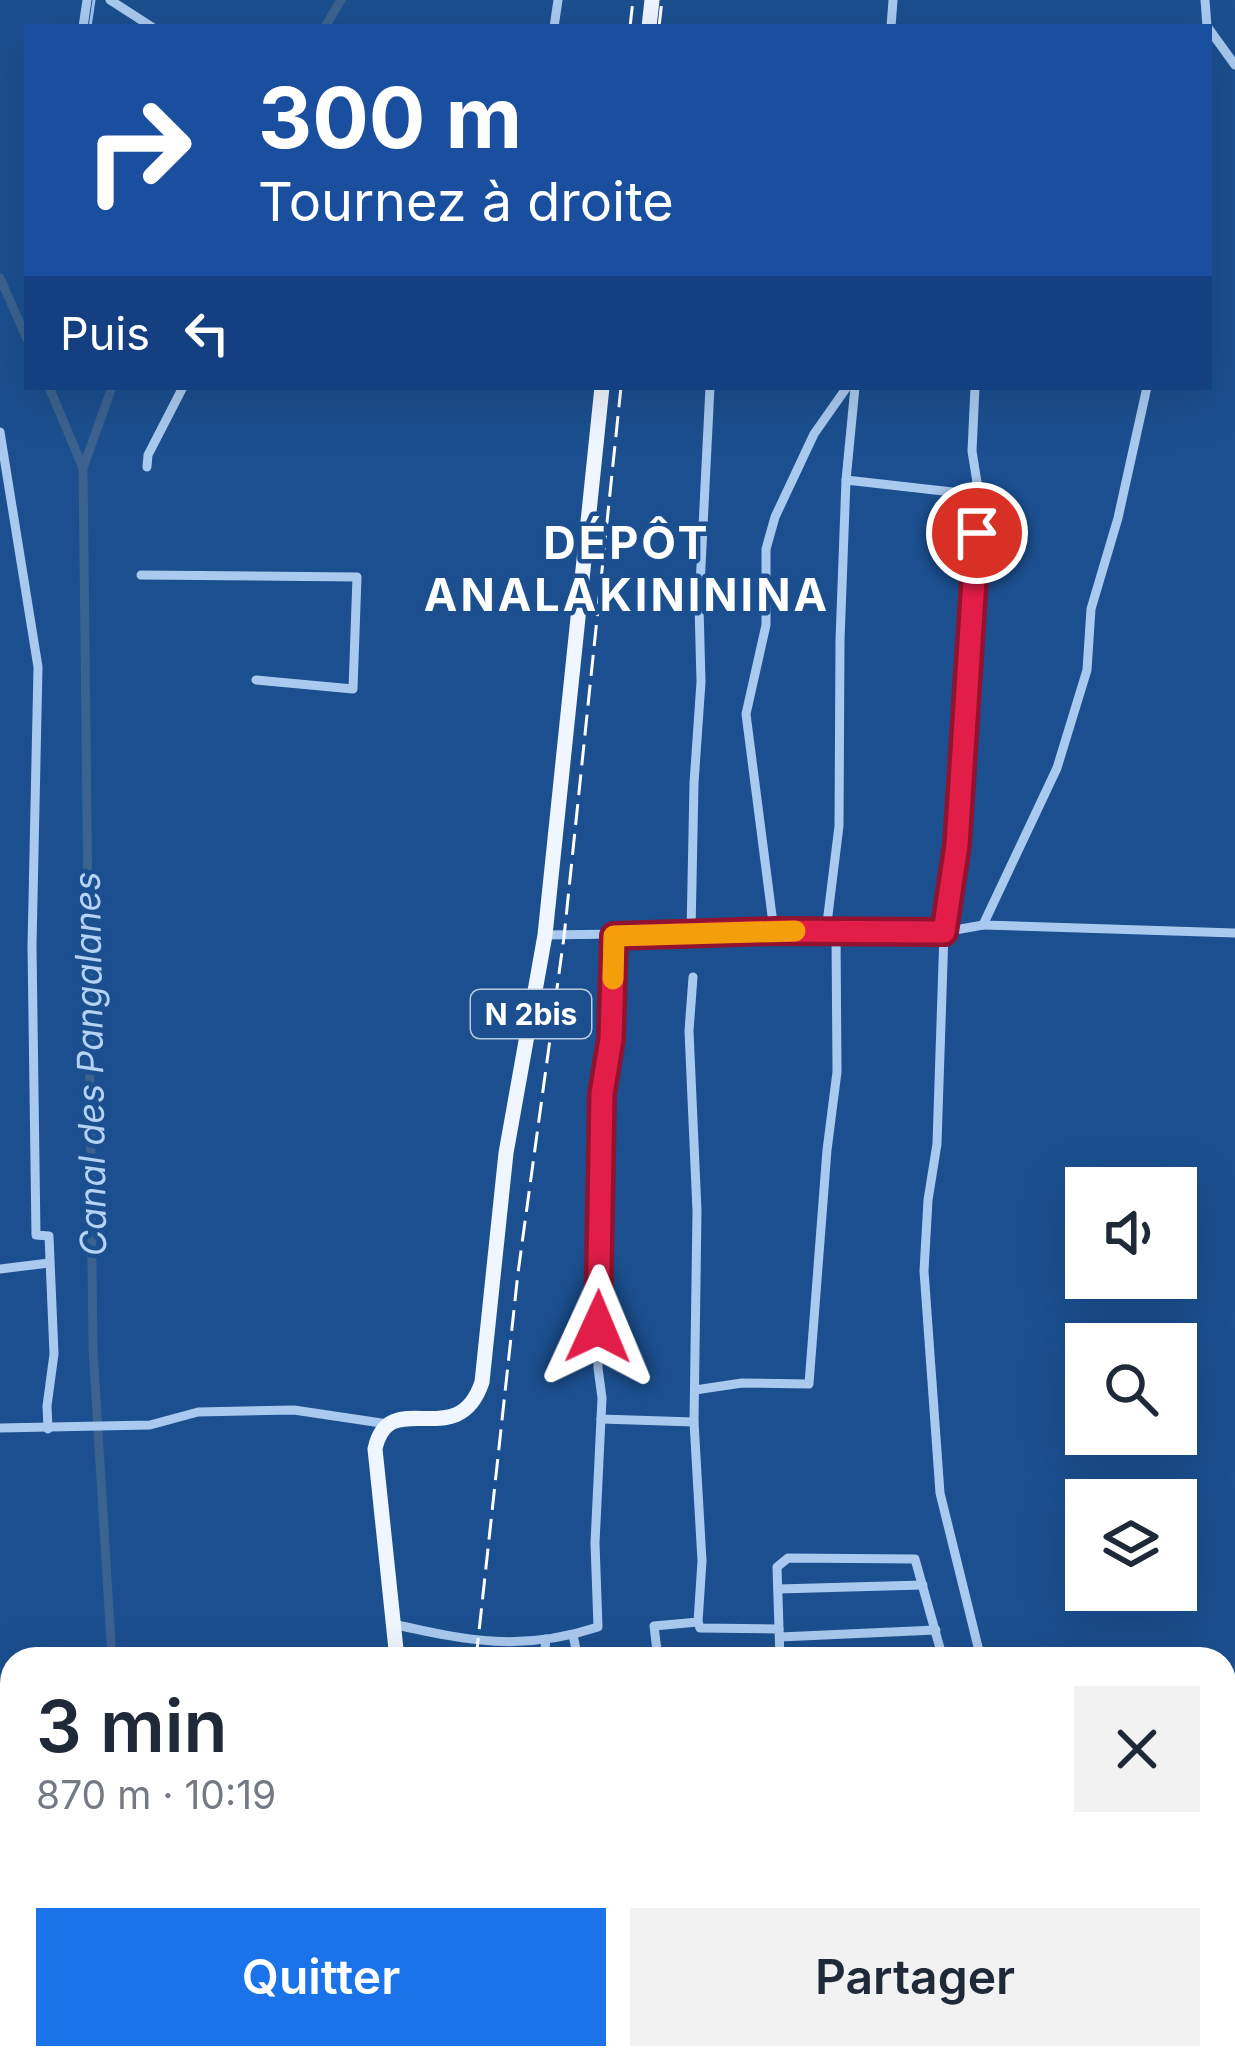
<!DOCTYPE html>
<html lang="fr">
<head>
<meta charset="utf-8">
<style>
  :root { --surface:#fff; --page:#f2f2f3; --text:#1f2937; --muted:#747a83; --accent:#1a73e8 }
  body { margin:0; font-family:Inter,sans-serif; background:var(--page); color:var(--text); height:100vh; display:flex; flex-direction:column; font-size:45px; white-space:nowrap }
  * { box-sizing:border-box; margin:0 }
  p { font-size:39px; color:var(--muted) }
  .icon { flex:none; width:66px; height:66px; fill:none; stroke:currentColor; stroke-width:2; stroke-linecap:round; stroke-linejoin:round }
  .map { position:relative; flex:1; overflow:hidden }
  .panel { position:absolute; left:0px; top:1647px; width:1236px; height:423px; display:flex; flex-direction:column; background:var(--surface); border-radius:36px 36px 0 0; box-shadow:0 12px 48px #0002 }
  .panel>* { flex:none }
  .top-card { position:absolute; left:24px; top:24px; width:1188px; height:366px; border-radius:0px; box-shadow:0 12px 48px #0002; background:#1a4fa0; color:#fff; overflow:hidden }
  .buttons { position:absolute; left:1065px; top:1167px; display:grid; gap:24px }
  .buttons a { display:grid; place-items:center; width:132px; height:132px; border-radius:0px; background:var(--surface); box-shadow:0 12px 48px #0002; font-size:60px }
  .pin { position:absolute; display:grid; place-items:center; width:102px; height:102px; color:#fff; margin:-51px; border:6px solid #fff; border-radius:50%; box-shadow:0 3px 12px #0007 }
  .me { position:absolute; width:132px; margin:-66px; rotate:1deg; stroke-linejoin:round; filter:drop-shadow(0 0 9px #0008) }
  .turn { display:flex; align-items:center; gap:42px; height:252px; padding:0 36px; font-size:54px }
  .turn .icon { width:156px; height:156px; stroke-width:2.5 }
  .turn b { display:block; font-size:84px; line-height:102px }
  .then { display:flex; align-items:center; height:114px; padding:0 36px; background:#0003; gap:24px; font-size:45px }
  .round { display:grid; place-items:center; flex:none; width:126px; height:126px; border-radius:0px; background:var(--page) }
  .overview { display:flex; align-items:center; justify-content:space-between; height:204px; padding:0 36px }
  h1 { font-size:72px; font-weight:600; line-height:90px }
  .cta { display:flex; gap:24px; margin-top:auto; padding:24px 36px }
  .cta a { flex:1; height:138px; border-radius:0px; background:var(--accent); color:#fff; font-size:48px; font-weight:600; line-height:138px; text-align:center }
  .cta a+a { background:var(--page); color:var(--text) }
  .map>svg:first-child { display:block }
</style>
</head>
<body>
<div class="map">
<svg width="1235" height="2069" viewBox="0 0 1235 2069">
  <rect width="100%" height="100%" fill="#1b4f8f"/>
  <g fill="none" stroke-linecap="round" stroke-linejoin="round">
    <polyline stroke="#9cc4f0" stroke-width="3" points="90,27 94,0"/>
    <g stroke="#3c6290" stroke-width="9">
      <polyline points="325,27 341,0"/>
      <polyline points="0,278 27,339"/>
      <polyline points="49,387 83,468"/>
      <polyline points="112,387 83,468 93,1349 112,1659"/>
      <polyline points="139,2058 140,2069"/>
    </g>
    <g stroke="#a9c9ee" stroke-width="9">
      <polyline points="110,0 152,27"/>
      <polyline points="1205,0 1207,27"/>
      <polyline points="83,27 87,0"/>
      <polyline points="554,27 558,0"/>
      <polyline points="891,27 893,0"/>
      <polyline points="1209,29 1235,65"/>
      <polyline points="0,432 38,667 32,946 36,1235 49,1236 54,1354 47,1406 48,1429"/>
      <polyline points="147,467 148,455 183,387"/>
      <polyline points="846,480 979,495"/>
      <polyline points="141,575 357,577 353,689 256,680"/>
      <polyline points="983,925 1235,933"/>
      <polyline points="774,931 746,714 766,625 766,549 775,517 814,434 847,387"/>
      <polyline points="826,931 944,932 957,845 976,570 979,495 972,451 975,387"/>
      <polyline points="691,932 694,783 701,682 699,606 710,387"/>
      <polyline points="545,935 826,931 839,826 840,640 846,480 855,387"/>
      <polyline points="693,977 689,1031 697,1211 694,1422 702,1561 698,1622 700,1628 779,1629"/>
      <polyline points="0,1269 49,1263"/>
      <polyline points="695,1390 742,1383 809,1384 827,1150 837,1072 836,934"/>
      <polyline points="601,1419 694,1422"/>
      <polyline points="0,1428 150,1425 198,1412 294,1410 388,1424"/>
      <polyline points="778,1589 923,1585"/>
      <path d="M393,1624c75,17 129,28 205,3l-3,-84 7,-145 -4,-30 4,-275 9,-54 3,-103"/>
      <polyline points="573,1635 578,1659"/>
      <polyline points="780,1637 936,1630"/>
      <polyline points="544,1659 546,1639"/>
      <polyline points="658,1659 654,1626 698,1622"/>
      <polyline points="780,1659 777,1567 788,1558 915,1559 943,1659"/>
      <polyline points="981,1659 940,1493 924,1271 928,1200 937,1144 944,932 983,925 1057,768 1087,670 1091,609 1118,518 1147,387"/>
      <polyline points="1224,1688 1235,1689"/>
      <polyline points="1224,2027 1235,2024"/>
      <polyline points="692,2058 693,2069"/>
      <polyline points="1049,2058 1051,2069"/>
      <polyline points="537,2069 568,2065 564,2058"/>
    </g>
    <g stroke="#f0f6ff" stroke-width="15">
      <polyline points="649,27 652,0"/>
      <path d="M397,1659l-22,-210c14,-65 83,6 107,-67l24,-229 39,-218 57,-548"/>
      <polyline points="441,2058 443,2069"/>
    </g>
    <g stroke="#fff" stroke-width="3" stroke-dasharray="21 9" stroke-linecap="butt">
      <polyline points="630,27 633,0"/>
      <polyline points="659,27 662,0"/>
      <polyline points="476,1659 518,1273 564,937 621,387"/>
      <polyline points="470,2058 470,2069"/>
    </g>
  </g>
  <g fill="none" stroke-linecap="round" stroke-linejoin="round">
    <g stroke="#92132f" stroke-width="30">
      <polyline id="route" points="598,1327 602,1094 611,1039 614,936 775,931 944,932 957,845 977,533"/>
    </g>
    <use href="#route" stroke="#e11d48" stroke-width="21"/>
    <polyline stroke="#f59e0b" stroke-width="21" points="613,979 614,936 795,931"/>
  </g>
  <g text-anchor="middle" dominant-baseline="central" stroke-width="9" stroke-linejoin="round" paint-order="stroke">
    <rect fill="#1b4f8f" stroke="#bbcadd" stroke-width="3" x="471" y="990" width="120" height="48" rx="9"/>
    <g font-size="30" font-weight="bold" fill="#fff">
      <text x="531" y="1014">N 2bis</text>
    </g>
    <g font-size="36" font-style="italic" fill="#b5d3f5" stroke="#1b4f8f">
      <text transform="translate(90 1064) rotate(-91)">Canal des Pangalanes</text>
    </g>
    <g font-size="45" font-weight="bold" letter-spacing="3" fill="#fff" stroke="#1b4f8f">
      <text x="627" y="542">DÉPÔT<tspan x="627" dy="52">ANALAKINININA</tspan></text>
    </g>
  </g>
</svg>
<div class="buttons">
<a><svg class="icon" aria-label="sound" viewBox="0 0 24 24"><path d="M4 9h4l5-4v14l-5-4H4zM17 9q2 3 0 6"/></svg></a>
<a><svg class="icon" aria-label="search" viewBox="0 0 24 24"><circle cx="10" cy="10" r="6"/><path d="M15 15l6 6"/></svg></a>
<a><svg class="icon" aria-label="layers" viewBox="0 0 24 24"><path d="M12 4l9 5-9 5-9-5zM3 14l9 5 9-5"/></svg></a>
</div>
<div class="pin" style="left:977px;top:533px;background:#d93025"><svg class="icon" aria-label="arrive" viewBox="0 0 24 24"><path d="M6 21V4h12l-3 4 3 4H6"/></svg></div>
<svg class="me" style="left:598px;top:1327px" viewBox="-20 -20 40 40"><path d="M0-17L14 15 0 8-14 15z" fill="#e11d48" stroke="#fff" stroke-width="4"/></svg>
<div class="top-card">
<div class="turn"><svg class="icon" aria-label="right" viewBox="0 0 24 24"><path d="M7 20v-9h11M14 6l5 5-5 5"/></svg><div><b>300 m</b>Tournez à droite</div></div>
<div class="then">Puis<svg class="icon" aria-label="left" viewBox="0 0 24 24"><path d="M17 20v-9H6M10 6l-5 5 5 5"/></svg></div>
</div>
<section class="panel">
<div class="overview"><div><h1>3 min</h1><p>870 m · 10:19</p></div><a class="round"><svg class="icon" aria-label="close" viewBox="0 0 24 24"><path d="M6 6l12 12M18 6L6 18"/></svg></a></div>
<div class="cta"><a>Quitter</a><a>Partager</a></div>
</section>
</div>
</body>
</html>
